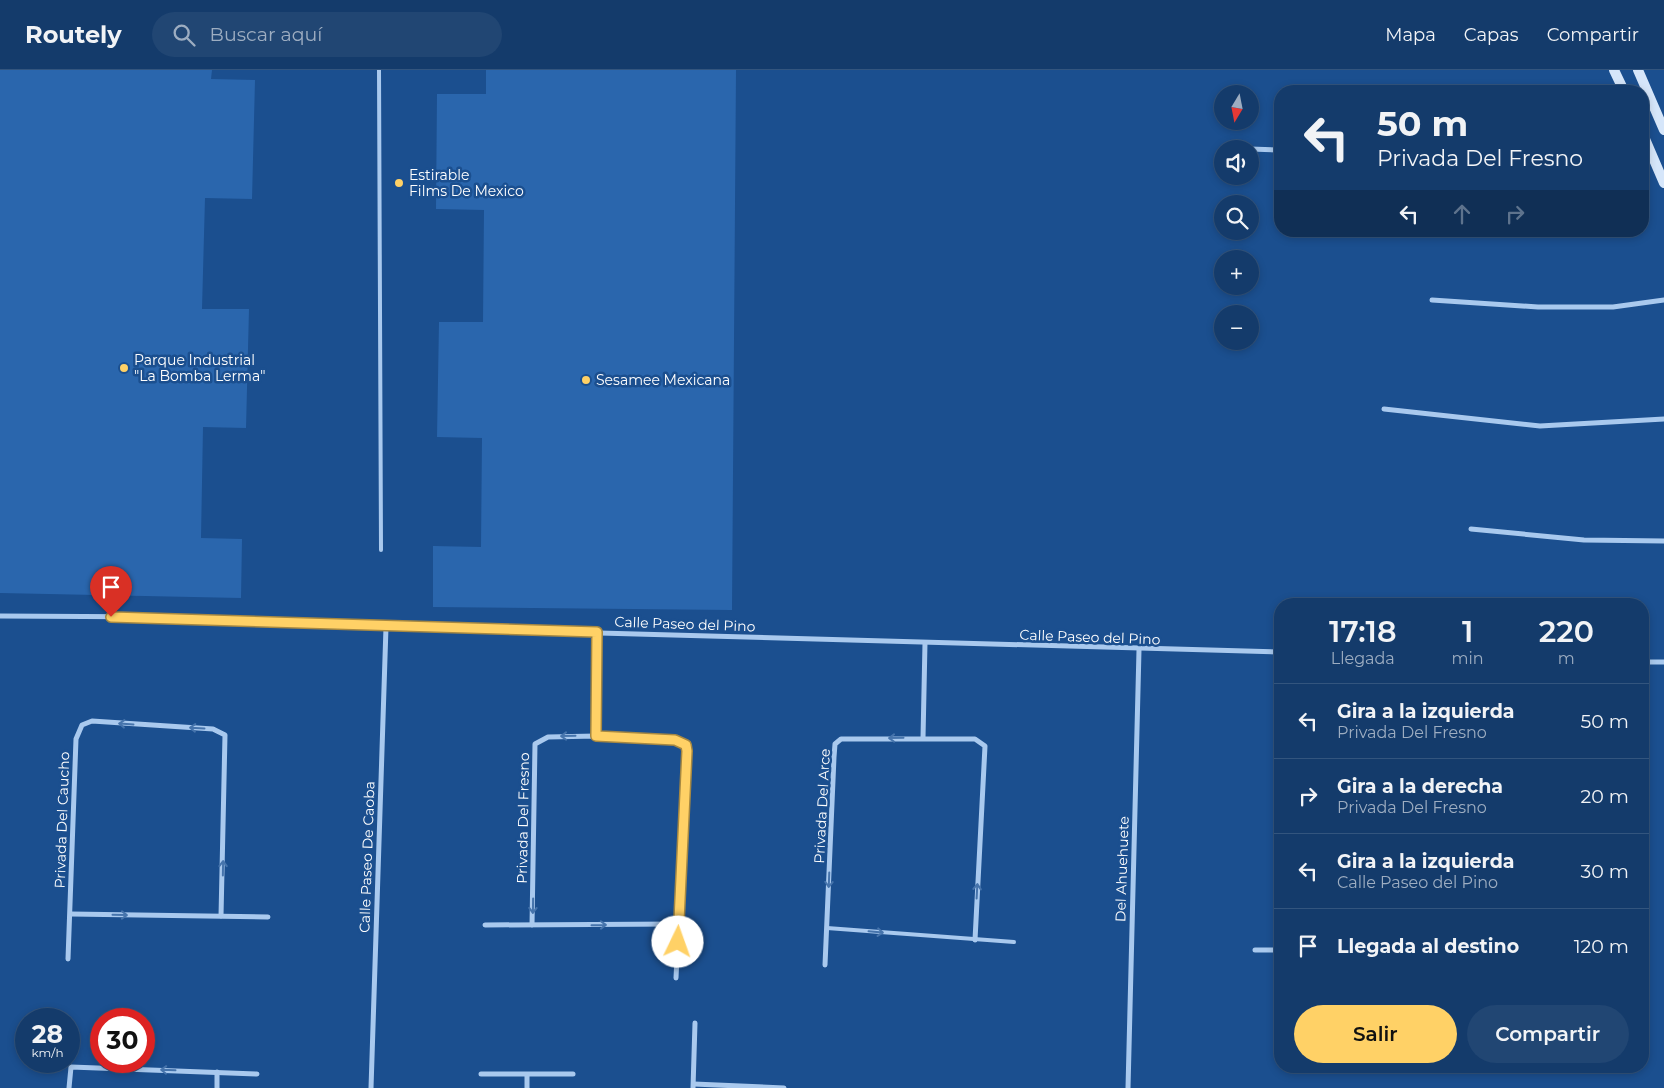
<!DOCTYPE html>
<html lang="es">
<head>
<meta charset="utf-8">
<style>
  :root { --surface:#143b6b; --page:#214673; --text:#f1f3f6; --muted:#9dadc1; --line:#33557e; --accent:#ffd166 }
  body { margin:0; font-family:Montserrat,sans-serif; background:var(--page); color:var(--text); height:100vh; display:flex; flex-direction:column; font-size:19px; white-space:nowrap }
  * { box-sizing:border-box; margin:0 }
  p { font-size:16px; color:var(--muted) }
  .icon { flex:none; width:28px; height:28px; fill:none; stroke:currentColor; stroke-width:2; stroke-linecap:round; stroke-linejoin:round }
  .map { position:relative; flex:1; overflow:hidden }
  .details { position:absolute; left:1274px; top:528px; width:375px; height:475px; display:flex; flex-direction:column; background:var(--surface); border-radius:20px; box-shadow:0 2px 8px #0003,0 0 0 1px var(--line) }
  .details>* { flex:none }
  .hud { position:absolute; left:1274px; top:15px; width:375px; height:152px; border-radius:20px; box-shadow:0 2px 8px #0003,0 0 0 1px var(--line); background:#143b6b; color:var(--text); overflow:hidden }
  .needle { width:32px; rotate:190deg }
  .buttons { position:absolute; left:1214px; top:15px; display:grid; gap:10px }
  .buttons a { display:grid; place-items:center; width:45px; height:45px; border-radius:50%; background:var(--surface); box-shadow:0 2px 8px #0003,0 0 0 1px var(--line); font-size:25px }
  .speed { position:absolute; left:15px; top:938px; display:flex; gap:10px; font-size:25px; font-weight:700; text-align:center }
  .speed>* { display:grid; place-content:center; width:65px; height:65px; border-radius:50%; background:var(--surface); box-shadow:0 2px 8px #0003,0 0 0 1px var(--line); line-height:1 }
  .speed small { font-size:12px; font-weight:400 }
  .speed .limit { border:8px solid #d22; background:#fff; color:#111 }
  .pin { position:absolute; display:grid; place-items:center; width:42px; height:42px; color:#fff; margin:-51px -21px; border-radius:50% 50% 50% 0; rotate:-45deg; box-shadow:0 0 5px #0007 }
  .pin .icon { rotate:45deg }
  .me { position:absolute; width:55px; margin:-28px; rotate:3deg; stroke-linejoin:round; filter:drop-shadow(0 0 4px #0008) }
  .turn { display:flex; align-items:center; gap:18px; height:105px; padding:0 20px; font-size:22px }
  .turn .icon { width:65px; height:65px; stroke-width:2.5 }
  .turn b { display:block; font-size:35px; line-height:42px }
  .lanes { display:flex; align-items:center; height:48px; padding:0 20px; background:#0003; justify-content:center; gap:25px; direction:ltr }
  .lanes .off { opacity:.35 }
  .eta { display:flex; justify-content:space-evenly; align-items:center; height:85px; text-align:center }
  .eta b { font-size:30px; font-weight:600; line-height:35px }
  .cta { display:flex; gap:10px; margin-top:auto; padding:10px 20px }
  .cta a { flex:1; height:58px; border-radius:30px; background:var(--accent); color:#111; font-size:20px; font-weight:600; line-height:58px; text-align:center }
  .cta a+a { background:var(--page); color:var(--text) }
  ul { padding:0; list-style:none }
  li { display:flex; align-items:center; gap:15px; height:75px; padding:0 20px; border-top:1px solid var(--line) }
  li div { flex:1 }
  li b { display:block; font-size:19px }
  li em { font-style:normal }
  header { display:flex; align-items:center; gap:30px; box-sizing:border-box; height:70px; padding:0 25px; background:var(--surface); border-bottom:1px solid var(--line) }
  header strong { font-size:24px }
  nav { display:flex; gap:28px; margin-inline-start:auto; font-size:18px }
  .search { width:350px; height:45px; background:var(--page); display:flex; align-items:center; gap:12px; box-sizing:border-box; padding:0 18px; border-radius:28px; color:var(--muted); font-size:19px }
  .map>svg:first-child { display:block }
</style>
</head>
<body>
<header>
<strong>Routely</strong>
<div class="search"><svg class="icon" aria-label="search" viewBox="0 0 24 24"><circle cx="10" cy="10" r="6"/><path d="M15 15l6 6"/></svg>Buscar aquí</div>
<nav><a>Mapa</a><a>Capas</a><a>Compartir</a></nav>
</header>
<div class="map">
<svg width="1664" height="1018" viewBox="0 0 1664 1018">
  <rect width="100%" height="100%" fill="#1b4f8f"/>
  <g fill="#2a66ad">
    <polygon points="0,0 212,0 211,9 255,10 252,129 205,128 202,239 249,239 246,358 203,357 201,468 242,469 241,528 0,523"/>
    <polygon points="486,0 736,0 732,540 433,537 433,476 481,477 482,368 437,367 439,252 483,252 484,140 436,139 437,24 486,24"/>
  </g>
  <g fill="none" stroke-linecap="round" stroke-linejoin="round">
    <g stroke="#a9c9ee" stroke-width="4">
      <polyline points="379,0 381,480"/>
      <polyline points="827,858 1014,872"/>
    </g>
    <g stroke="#a9c9ee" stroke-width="5">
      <polyline points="1250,79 1280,80"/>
      <polyline points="1432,230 1538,237 1613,237 1664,230"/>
      <polyline points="1384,339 1540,356 1664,349"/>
      <polyline points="1471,459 1584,470 1664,471"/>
      <polyline points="0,546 167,547 386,557 1280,582"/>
      <polyline points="1642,592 1664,592"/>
      <polyline points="596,666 597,562"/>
      <polyline points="923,668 925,573"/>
      <polyline points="71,844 268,847"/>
      <polyline points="485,855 678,854"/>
      <polyline points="532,855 535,674 548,667 596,666 681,672 685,675 687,681 676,908"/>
      <polyline points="1255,880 1280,880"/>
      <polyline points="68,889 76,669 82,655 92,651 213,659 225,665 221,846"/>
      <polyline points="825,895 834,687 835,674 841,669 975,669 985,676 975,870"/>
      <polyline points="217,1002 217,1018"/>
      <polyline points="481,1004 573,1004"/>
      <polyline points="694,1014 784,1018"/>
      <polyline points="69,1018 71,997 257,1004"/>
      <polyline points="371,1018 386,557"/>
      <polyline points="527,1018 527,1005"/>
      <polyline points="693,1018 695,953"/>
      <polyline points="1128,1018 1139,580"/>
    </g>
    <g stroke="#d6e6fa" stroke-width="10">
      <polyline points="1614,0 1624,21"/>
      <polyline points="1638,0 1664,60"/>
      <polyline points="1642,62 1664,113"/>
    </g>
  </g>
  <defs><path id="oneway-shaft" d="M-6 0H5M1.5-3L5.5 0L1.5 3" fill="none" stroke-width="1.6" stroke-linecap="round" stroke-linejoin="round" transform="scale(1.25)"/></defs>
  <g stroke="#4674ac">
    <use href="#oneway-shaft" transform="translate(126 654) rotate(-176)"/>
    <use href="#oneway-shaft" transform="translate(197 658) rotate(-177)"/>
    <use href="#oneway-shaft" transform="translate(568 666) rotate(179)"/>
    <use href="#oneway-shaft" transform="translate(896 668) rotate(179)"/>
    <use href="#oneway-shaft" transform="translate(223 798) rotate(-89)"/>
    <use href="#oneway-shaft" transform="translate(829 810) rotate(92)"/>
    <use href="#oneway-shaft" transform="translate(977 821) rotate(-87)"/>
    <use href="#oneway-shaft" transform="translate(533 836) rotate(91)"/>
    <use href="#oneway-shaft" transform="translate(120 845) rotate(1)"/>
    <use href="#oneway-shaft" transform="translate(599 855) rotate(-1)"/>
    <use href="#oneway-shaft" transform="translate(876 862) rotate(5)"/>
    <use href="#oneway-shaft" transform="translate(168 1000) rotate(-178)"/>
  </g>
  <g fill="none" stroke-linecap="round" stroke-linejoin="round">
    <g stroke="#a68842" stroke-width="12">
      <polyline id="route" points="111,547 597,562 596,666 675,670 686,675 687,681 678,872"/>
    </g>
    <use href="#route" stroke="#ffd166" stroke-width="9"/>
  </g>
  <g fill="#ffd166" stroke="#1b4f8f" stroke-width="2">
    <circle cx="399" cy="113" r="5"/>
    <circle cx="124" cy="298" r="5"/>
    <circle cx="586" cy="310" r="5"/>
  </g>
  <g text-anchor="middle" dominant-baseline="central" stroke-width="5" stroke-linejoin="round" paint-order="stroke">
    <g font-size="14" fill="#fff" stroke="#1b4f8f" text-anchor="start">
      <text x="409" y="105">Estirable<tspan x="409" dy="16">Films De Mexico</tspan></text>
      <text x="134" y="290">Parque Industrial<tspan x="134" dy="16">"La Bomba Lerma"</tspan></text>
      <text x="596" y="310">Sesamee Mexicana</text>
    </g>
    <g font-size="14" fill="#fff" stroke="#1b4f8f">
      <text transform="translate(685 554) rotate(2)">Calle Paseo del Pino</text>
      <text transform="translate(1090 567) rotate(2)">Calle Paseo del Pino</text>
      <text transform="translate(822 736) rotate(-87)">Privada Del Arce</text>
      <text transform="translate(523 748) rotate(-89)">Privada Del Fresno</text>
      <text transform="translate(62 750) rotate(-88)">Privada Del Caucho</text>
      <text transform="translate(367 787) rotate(-88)">Calle Paseo De Caoba</text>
      <text transform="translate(1122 799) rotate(-88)">Del Ahuehuete</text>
    </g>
  </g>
</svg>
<div class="buttons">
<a><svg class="needle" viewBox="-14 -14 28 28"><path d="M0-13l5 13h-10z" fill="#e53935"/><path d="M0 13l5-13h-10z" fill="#9dadc1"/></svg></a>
<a><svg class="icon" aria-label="sound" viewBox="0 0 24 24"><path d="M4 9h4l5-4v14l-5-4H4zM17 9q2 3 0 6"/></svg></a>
<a><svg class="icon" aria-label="search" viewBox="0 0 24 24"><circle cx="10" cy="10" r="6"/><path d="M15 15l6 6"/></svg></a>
<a>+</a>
<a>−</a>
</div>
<div class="speed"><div>28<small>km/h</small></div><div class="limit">30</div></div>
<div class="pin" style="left:111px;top:547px;background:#d93025"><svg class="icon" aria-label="arrive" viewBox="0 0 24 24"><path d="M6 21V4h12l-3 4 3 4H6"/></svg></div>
<svg class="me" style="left:678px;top:872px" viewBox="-20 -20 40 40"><circle r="19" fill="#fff"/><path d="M0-13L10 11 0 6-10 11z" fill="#ffd166"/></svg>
<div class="hud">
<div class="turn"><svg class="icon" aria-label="left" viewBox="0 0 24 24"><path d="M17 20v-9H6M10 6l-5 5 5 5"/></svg><div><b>50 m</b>Privada Del Fresno</div></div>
<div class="lanes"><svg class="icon" aria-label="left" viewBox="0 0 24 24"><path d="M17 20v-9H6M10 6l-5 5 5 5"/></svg><svg class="icon off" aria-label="ahead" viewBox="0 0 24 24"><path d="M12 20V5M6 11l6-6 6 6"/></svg><svg class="icon off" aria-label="right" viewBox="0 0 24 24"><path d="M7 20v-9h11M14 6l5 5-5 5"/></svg></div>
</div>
<section class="details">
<div class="eta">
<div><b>17:18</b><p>Llegada</p></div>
<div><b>1</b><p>min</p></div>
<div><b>220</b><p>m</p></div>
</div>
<ul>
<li><svg class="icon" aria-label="left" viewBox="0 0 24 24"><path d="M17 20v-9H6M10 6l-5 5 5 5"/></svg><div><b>Gira a la izquierda</b><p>Privada Del Fresno</p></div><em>50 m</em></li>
<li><svg class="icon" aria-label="right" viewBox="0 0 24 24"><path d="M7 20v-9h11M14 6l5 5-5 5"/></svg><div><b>Gira a la derecha</b><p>Privada Del Fresno</p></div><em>20 m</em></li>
<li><svg class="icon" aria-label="left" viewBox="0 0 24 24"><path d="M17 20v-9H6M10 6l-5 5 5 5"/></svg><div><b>Gira a la izquierda</b><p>Calle Paseo del Pino</p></div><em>30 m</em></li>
<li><svg class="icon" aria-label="arrive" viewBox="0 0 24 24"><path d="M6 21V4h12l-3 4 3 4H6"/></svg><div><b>Llegada al destino</b></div><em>120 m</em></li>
</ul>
<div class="cta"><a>Salir</a><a>Compartir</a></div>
</section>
</div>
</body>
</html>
